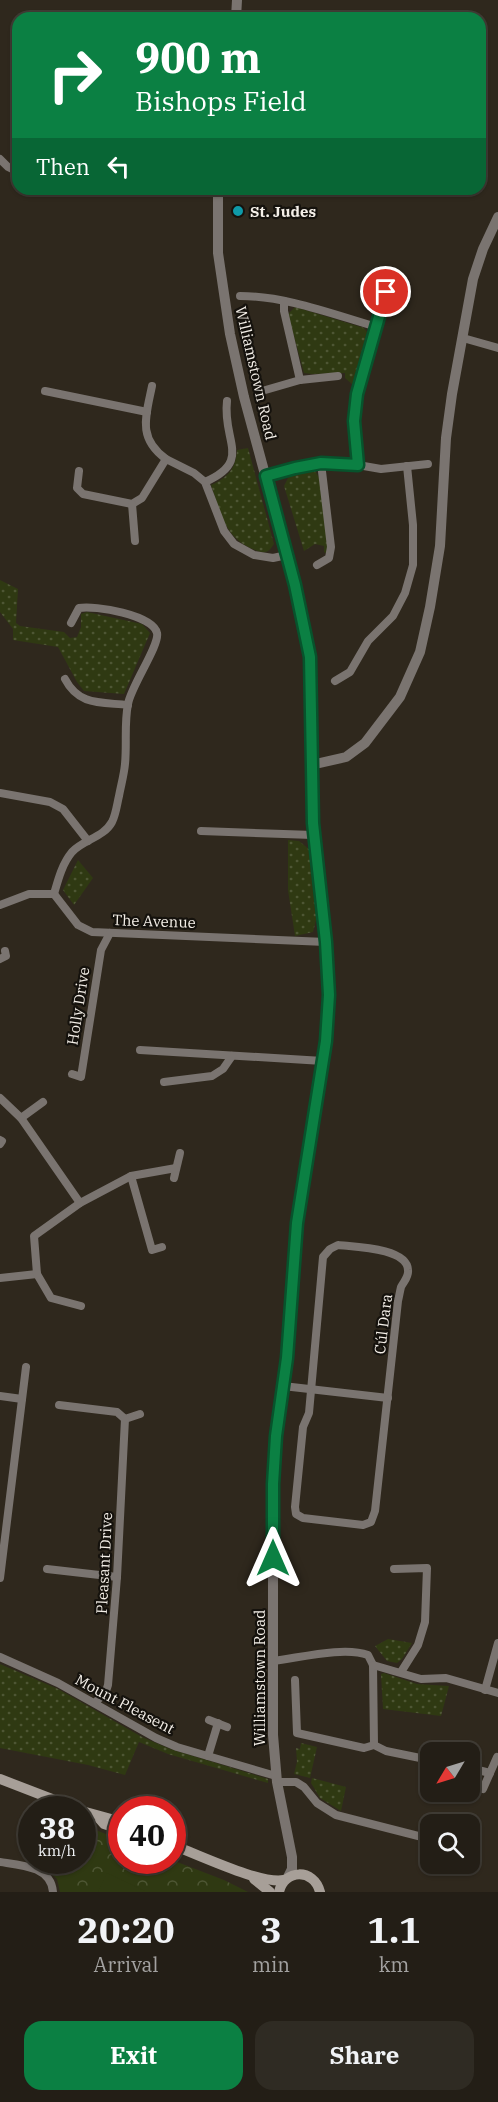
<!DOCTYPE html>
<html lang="en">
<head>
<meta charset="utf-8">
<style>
  :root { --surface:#231e16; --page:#2f2b23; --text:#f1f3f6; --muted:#a3a2a1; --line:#403c35; --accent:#0b8043 }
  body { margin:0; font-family:"IBM Plex Serif",serif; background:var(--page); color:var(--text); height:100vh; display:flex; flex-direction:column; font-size:22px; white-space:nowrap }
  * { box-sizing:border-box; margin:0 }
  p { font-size:20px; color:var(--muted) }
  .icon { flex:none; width:33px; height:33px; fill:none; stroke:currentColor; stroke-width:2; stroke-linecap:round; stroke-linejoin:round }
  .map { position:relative; height:1892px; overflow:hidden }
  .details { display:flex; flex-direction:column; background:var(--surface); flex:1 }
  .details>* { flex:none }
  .top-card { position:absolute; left:12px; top:12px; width:474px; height:183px; border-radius:18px; box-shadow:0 2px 4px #0004,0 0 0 2px var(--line); background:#0b8043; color:#fff; overflow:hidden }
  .needle { width:39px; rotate:232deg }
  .buttons { position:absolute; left:420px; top:1742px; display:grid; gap:12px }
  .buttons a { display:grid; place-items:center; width:60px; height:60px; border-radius:12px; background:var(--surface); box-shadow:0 2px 4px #0004,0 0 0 2px var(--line); font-size:30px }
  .speed { position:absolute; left:18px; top:1796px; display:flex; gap:12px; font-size:30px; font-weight:700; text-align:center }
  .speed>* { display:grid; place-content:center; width:78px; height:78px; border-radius:50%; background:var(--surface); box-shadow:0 2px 4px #0004,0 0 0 2px var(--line); line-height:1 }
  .speed small { font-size:15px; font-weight:400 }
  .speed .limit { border:9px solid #d22; background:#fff; color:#111 }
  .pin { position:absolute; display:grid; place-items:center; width:51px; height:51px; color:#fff; margin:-26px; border:3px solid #fff; border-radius:50%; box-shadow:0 2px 6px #0007 }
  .me { position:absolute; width:66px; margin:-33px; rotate:0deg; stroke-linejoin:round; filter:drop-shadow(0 0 4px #0008) }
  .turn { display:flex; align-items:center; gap:21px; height:126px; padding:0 24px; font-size:27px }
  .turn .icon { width:78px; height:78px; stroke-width:2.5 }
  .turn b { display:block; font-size:42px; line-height:51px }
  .then { display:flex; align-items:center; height:57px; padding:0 24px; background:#0003; gap:12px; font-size:22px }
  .eta { display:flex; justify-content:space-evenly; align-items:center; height:102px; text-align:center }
  .eta b { font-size:36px; font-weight:700; line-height:42px }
  .cta { display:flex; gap:12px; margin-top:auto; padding:12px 24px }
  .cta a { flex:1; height:69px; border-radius:18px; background:var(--accent); color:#fff; font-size:24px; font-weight:700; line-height:69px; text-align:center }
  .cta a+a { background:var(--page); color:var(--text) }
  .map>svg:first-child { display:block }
</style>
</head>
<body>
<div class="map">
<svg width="498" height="1892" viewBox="0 0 498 1892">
  <defs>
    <pattern id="grass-dots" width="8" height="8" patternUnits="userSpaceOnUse" patternTransform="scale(1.5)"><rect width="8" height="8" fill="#2f3912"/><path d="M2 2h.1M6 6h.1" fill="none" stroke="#4e5634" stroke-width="1.8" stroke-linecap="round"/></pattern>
    <pattern id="park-crowns" width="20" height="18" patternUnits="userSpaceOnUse" patternTransform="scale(1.5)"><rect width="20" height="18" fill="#2f3912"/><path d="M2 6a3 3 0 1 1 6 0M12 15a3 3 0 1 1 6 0" fill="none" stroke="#4e5634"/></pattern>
  </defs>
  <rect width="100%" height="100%" fill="#2f281d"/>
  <g fill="url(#grass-dots)">
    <polygon points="295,307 364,328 367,332 353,385 345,378 345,373 312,374 304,373 288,314"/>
    <path d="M248,448l26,96c-6,9 -9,10 -19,6 -31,-12 -34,-37 -44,-65 17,-7 25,-17 26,-35z"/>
    <polygon points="315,471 320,479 329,545 327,554 324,552 324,546 315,544 304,551 284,486 289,476"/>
    <polygon points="0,580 18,589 16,623 20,626 64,632 70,638 77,637 81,627 81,614 87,612 142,624 150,633 124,694 84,691 77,682 58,647 13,640 13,629 0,612"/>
    <polygon points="288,840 299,841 310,850 317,916 313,932 295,936 288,890"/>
    <polygon points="78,860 93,878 74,905 63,890"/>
    <polygon points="388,1639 412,1643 402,1659 397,1663 387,1661 375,1646"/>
    <polygon points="0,1664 58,1689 142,1737 170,1749 268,1779 268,1783 168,1754 139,1742 125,1775 88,1765 0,1748"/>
    <polygon points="384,1673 417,1684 449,1686 441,1716 383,1709 381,1674"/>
    <polygon points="301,1743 317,1747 310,1778 294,1774 297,1762 296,1748 300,1749"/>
    <polygon points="312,1778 346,1787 341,1811 320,1798 311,1783"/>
  </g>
  <polygon fill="url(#park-crowns)" points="83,1825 121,1840 122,1860 172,1860 224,1880 248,1892 60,1892 57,1879 40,1863 41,1860 82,1860"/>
  <polygon fill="#2f3912" points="107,1873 145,1891 145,1892 98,1892"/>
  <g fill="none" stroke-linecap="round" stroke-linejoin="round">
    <g stroke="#7a7470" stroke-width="8">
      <polyline points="0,159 8,167 18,172"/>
      <path d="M240,296c46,0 92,18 137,31"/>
      <polyline points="284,301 284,311 300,380"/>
      <polyline points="463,338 498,348"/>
      <path d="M152,386c-6,30 -15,52 14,73"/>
      <polyline points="45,391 147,412"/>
      <polyline points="262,391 300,380 338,376"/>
      <polyline points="358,465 354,421 357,394 386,292"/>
      <polyline points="79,471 77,488 83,494 132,504 142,498 166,459 194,473 205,482 224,531 234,544 254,555 273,558 287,555"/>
      <polyline points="266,476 295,468 321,463 358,465 381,469 428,464"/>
      <path d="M205,482c48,-21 17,-41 22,-81"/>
      <polyline points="132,504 135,541"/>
      <polyline points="317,565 329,558 331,547 321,463"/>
      <path d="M65,679c14,27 36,23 63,26"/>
      <polyline points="335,681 350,672 368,641 393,616 405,593 413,565 413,525 407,466"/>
      <polyline points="0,793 50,802 63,809 88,841"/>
      <polyline points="201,831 313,835"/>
      <path d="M54,894c4,-14 8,-30 18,-42 11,-12 32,-15 40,-30 4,-8 5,-18 7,-26 2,-11 5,-21 6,-32 2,-20 -1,-40 3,-60 3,-18 32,-59 29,-71 -4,-18 -62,-28 -78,-25l-8,15"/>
      <polyline points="0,905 29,894 54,894 78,925 92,932 326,942"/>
      <polyline points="0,959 6,956 5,951"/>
      <polyline points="140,1050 323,1061"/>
      <polyline points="72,1074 81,1077 101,950 110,933"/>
      <polyline points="164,1082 212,1076 223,1069 232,1056"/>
      <polyline points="0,1098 21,1118 80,1203"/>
      <polyline points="21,1118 43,1102"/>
      <polyline points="0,1140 2,1141 0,1144"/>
      <polyline points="131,1176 152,1250 162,1247"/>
      <polyline points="174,1178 180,1153"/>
      <path d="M338,1245c17,2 69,3 70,25 1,7 -4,11 -7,17 -1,4 -2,10 -3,14l-23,210 -4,11 -8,3 -60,-7 -7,-4 -1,-7 8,-80 6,-14 14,-156 7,-8z"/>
      <polyline points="0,1278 37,1274"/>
      <polyline points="81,1306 51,1298 37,1274 34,1236 80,1203 131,1176 176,1168"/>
      <polyline points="283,1386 388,1398"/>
      <polyline points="0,1396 22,1399"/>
      <polyline points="59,1405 117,1412 125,1419 140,1414"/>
      <polyline points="47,1569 117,1577"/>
      <polyline points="394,1569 427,1568 425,1622 418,1645 401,1672"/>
      <polyline points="0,1578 26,1367"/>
      <polyline points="0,1657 58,1683 156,1738 177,1747 276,1776"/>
      <path d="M273,1661c26,-3 71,-15 95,-6l5,10 1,80"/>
      <polyline points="373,1665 421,1679 446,1678 498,1693"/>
      <polyline points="295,1680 297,1733 364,1748 374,1745 386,1751 430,1760"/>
      <polyline points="485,1690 498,1643"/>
      <polyline points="95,1703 106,1691 108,1685 117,1577 125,1419"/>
      <polyline points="209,1720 227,1727"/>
      <polyline points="208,1756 218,1723"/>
      <polyline points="470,1768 490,1773"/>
      <polyline points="277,1782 296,1782 304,1787 317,1803 336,1815 430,1839"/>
      <polyline points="483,1789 497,1757"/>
      <path d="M0,1862c20,3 51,4 53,30"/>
    </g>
    <g stroke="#7a7470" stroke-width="10">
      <polyline points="236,18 237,0"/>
      <polyline points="218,189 218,253 230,334 244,397 295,585 310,657 313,823 329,985 326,1041 298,1214 288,1347 278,1414 273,1484 273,1735 277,1782 292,1857 292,1869 288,1877"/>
      <polyline points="311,765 346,757 365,743 400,697 420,652 430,607 440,546 446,438 452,394 473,279 483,249 498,217"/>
    </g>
    <g stroke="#a79f98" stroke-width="10">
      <polyline points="0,1779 78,1809"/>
      <polyline points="82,1811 122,1822"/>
      <polyline points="97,1816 104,1824 122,1830"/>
      <path d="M172,1845c26,9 89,40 112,35"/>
      <polyline points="254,1879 270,1892"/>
      <path d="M279,1892c5,-23 35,-24 41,0"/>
    </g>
  </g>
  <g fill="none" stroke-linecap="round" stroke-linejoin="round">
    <g stroke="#07532c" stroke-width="15">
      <polyline id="route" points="273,1558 273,1484 276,1436 287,1358 297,1223 326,1041 329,995 326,942 313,823 310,657 295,585 266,476 295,468 321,463 358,465 354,421 357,394 386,292"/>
    </g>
    <use href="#route" stroke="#0b8043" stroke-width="10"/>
  </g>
  <circle fill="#0f9aa8" stroke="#15120d" stroke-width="2" cx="238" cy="211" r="6"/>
  <g text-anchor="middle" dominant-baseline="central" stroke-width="4.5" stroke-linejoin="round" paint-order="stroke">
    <g font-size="15" font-weight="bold" fill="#f4efe8" stroke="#15120d" text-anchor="start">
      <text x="250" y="211">St. Judes</text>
    </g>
    <g font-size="15" fill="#f4efe8" stroke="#15120d">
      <text transform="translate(256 373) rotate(77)">Williamstown Road</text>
      <text transform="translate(154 921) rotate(2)">The Avenue</text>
      <text transform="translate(78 1006) rotate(-81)">Holly Drive</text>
      <text transform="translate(383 1324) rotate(-83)">Cúl Dara</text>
      <text transform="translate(104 1563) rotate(-87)">Pleasant Drive</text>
      <text transform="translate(259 1678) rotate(-90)">Williamstown Road</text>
      <text transform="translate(125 1704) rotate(28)">Mount Pleasent</text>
    </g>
  </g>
</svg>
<div class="buttons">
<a><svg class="needle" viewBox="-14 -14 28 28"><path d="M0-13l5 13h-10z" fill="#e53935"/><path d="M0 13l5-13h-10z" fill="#a3a2a1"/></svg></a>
<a><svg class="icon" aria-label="search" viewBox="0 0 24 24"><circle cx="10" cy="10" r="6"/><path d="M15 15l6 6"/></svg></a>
</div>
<div class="speed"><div>38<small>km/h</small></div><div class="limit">40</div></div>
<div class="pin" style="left:386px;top:292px;background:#d93025"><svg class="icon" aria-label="arrive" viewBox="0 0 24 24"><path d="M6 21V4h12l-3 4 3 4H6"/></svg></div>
<svg class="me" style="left:273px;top:1558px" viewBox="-20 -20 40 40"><path d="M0-17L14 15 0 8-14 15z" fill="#0b8043" stroke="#fff" stroke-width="4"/></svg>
<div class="top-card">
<div class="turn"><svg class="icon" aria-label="right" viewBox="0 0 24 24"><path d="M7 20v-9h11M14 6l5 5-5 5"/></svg><div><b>900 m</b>Bishops Field</div></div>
<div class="then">Then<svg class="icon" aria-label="left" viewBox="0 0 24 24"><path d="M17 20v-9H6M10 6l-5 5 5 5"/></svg></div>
</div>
</div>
<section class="details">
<div class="eta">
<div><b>20:20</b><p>Arrival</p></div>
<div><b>3</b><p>min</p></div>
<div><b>1.1</b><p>km</p></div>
</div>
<div class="cta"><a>Exit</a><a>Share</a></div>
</section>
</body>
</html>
